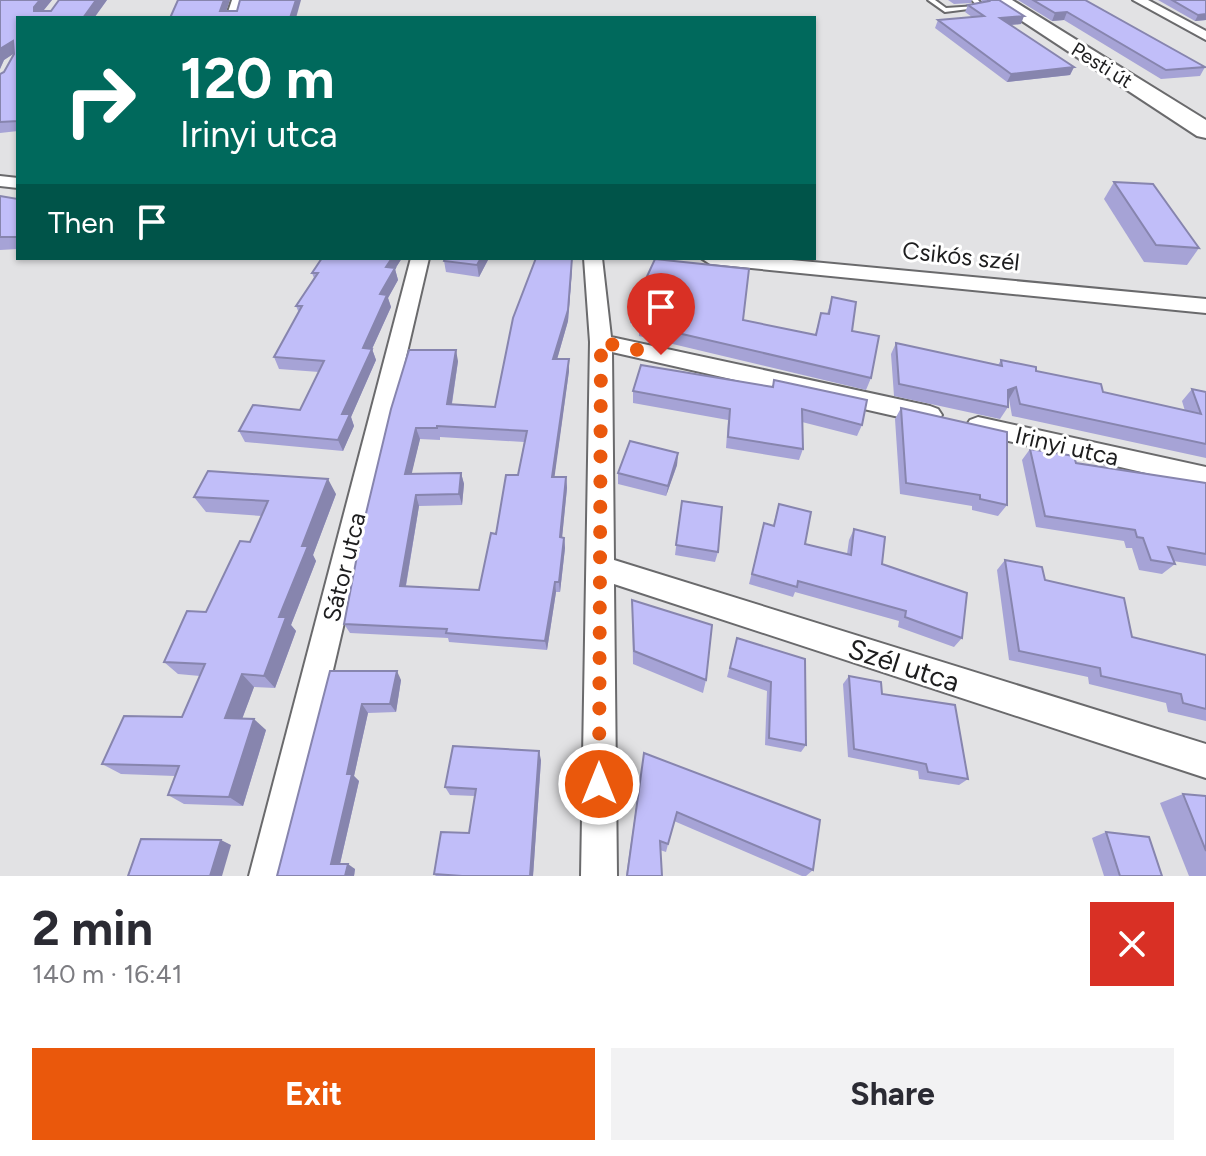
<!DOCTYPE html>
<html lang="en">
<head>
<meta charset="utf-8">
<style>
  :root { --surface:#fff; --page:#f2f2f3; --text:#2b2b33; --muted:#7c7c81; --accent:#ea580c }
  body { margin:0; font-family:Figtree,sans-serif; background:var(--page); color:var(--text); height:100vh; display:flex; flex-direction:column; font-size:30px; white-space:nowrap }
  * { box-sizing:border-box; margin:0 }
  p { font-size:26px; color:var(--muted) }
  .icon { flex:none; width:44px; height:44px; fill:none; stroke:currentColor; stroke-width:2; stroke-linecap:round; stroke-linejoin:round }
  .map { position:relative; height:876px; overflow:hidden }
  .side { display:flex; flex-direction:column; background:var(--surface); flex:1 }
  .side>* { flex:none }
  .hud { position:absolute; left:16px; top:16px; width:800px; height:244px; border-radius:0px; box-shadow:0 2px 6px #0004; background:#00695c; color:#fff; overflow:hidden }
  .pin { position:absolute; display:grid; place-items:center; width:68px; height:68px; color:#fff; margin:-82px -34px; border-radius:50% 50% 50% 0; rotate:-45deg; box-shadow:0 0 8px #0007 }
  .pin .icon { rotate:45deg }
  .me { position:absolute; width:88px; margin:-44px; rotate:0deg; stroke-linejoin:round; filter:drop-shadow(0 0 6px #0008) }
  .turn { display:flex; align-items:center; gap:28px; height:168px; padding:0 32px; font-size:36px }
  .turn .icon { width:104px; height:104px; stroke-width:2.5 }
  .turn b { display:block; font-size:56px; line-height:68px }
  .then { display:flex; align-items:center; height:76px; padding:0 32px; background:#0003; gap:16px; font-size:30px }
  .round { display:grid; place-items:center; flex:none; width:84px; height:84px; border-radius:0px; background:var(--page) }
  .overview { display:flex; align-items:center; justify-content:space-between; height:136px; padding:0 32px }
  h1 { font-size:48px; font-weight:700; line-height:60px }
  .action { display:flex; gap:16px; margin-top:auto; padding:16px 32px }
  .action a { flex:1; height:92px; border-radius:0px; background:var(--accent); color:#fff; font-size:32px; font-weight:700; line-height:92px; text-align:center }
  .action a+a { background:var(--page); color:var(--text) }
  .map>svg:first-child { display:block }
</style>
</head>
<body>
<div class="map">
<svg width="1206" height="876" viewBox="0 0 1206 876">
  <rect width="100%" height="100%" fill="#e2e2e4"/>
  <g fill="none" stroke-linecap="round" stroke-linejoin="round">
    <g stroke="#6a6a6c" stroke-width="4">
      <polygon id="service" points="928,0 935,0 946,8 977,6 972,0 978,0 984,7 945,12"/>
    </g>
    <g stroke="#6a6a6c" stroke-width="4">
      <g id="minor">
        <polygon points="232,0 244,0 238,18 226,18"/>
        <polygon points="1133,0 1148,0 1206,31 1206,40"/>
        <polygon points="0,176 18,178 18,188 0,186"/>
        <polygon points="411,258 429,258 285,876 249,876"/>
        <polygon points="584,258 602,258 611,337 930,406 938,409 942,415 938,421 930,424 612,352 614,560 1206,744 1206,778 614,584 617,876 581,876 590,342"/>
        <polygon points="701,258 770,258 1206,299 1206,313 710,264"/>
        <polygon points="978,417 1206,467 1206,487 970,432 966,426 970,420"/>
      </g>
    </g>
    <g stroke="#6a6a6c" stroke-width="4">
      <polygon id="primary" points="990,0 1012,0 1206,120 1206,138 1197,136"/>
    </g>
    <use href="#service" fill="#fff" fill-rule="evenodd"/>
    <use href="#minor" fill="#fff" fill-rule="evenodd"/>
    <use href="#primary" fill="#fff" fill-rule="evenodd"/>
  </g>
  <g fill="#a6a3d6" fill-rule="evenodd">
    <polygon points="0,0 52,0 43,11 51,11 107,0 94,18 18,18 18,131 0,133 0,74 4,72 14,53 4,60 0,69"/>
    <polygon points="948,0 972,0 971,3 954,4"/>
    <polygon points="981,0 999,0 1021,24 1010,25 1074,67 1070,75 1007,82 935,28 938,20 972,17 965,12 968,5 983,2"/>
    <polygon points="1018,0 1085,0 1205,67 1200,76 1161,79 1064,20 1052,21"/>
    <polygon points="1158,0 1206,0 1206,20 1195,21"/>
    <polygon points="1114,182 1199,248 1187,265 1144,262 1104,199"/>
    <polygon points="0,196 18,199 18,249 0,250"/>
    <polygon points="322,258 402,258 395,269 398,280 388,298 391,307 372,349 376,360 351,417 354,426 343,451 245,442 239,431 300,410 319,372 279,369 274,357 299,313 296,306 314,278 312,273"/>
    <polygon points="445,258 489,258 479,277 446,272 444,261"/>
    <path d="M572,258v11l-4,52 -11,38 12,12 -15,106h12l1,11 -5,49 2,1 1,10 -5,44h-4l-9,58 -98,-8 -1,-4 -98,-5 -6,-9 47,-215 67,-48 -6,43 43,3zM440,437l84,5 -6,33 -22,59 -17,56 -73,-4 13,-80 43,-1 2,-21 -3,-11 -50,1 9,-35 20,1z"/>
    <polygon points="832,297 852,331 871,378 866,390 639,336 639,325 630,323 631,311 743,320 815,335 821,313 827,314"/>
    <polygon points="896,343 998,365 1001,360 1103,392 1185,411 1182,401 1192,389 1206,392 1206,458 1012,416 1009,399 1008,407 1000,419 894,396 891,354"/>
    <polygon points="641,365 862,425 857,436 802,422 803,449 799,460 726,448 728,420 633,403 633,391"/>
    <polygon points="901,408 1007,505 998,516 972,510 972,506 900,494 895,419"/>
    <polygon points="1030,449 1076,463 1206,483 1206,566 1173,561 1175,564 1162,574 1139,570 1132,548 1126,548 1124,541 1036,527 1022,460"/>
    <polygon points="678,453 677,465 666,496 618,484 618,473"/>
    <polygon points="336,494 313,555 316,561 291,625 296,631 275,688 254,687 242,719 266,730 243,806 184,804 168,795 175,776 121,774 102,764 182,717 200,676 178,674 164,662 206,612 250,542 262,516 206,512 194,497"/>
    <polygon points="682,501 718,552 715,562 675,555"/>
    <polygon points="779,504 805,544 847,554 849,540 854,529 882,564 962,638 954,647 898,627 899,621 795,592 793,597 749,584 764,523 773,526"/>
    <polygon points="1005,560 1045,580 1132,637 1206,655 1206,721 1168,712 1166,703 1089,684 1088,677 1009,660 997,570"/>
    <polygon points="632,600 706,680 703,693 633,664"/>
    <polygon points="737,638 805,659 806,745 801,752 765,745 767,691 727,677"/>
    <polygon points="330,671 401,680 396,712 368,713 354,776 359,781 340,864 355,869 354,876 277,876"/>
    <polygon points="849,676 882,694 968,779 959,785 919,779 918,771 848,757 843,684"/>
    <polygon points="644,753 813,870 806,876 802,876 674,821 666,852 660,850 662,876 626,876"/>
    <polygon points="541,760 533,876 436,876 434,874 469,833 475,796 450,795 445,787"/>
    <polygon points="1183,794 1206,796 1206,876 1189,876 1160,803"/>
    <polygon points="1106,832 1162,876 1104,876 1092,838"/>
  </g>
  <g fill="#8785ae">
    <polygon points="40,0 52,0 39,16 34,11 34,7"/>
    <polygon points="96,0 107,0 94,18 83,18"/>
    <polygon points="224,0 230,0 224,18 220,11"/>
    <polygon points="296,0 301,0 296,18 290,18"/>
    <polygon points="1067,12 1064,20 1052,21 1055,13"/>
    <polygon points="1206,14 1206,20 1195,21 1198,15"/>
    <polygon points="1024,16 1021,24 997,26 1000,18"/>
    <polygon points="13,41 18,51 4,60 0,69 0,49"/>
    <polygon points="1074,67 1070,75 1007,82 1011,74"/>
    <polygon points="392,258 402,258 395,269 398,280 388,298 391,307 367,360 363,348 380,294 386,267"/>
    <polygon points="481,258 489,258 479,277 477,265"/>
    <polygon points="572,258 572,269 568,321 554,370 553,359"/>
    <polygon points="372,349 376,360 351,417 354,426 343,451 338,440 342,414"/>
    <polygon points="456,350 458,361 450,415 447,404"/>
    <polygon points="569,359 569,371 553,488 552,477"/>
    <polygon points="1016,387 1009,399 1001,401 1008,390"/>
    <polygon points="416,428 420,439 409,485 405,474"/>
    <polygon points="678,453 677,465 666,496 668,486"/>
    <polygon points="461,473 464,484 462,505 459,494"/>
    <polygon points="566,477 567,488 561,548 560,537"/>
    <polygon points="328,479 336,494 313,555 316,561 291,625 296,631 275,688 264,676 279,617 302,546"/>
    <polygon points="416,495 419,506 404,596 400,586"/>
    <polygon points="564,538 565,548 560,592 559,582"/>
    <polygon points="555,582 556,592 547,650 545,641"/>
    <polygon points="397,671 401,680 396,712 390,704"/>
    <polygon points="242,674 254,687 238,730 225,718"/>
    <polygon points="362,704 368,713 354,776 359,781 339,868 331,864 347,774"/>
    <polygon points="254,719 266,730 243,806 229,797"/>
    <polygon points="539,751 541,760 533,876 530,876"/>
    <polygon points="221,840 231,845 222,876 210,876"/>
    <polygon points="348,864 355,869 354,876 345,876"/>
  </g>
  <g fill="#c1bef9" stroke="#8785ae" stroke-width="2" fill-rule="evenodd">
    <polygon points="0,0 40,0 34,7 34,11 51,11 59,0 96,0 83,18 18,18 18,121 0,122 0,74 4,72 14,54 13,41 0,49"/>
    <polygon points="178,0 224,0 220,11 237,11 240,0 296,0 290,18 170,18"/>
    <polygon points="988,0 999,0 1024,16 1000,18 1074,67 1011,74 938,20 984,16 968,5 989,1"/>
    <polygon points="1033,0 1085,0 1205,67 1166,70 1067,12 1055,13"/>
    <polygon points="1172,0 1206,0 1206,14 1198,15"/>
    <polygon points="1114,182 1153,184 1199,248 1156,245"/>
    <polygon points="0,196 18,199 18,237 0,237"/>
    <polygon points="322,258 392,258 386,267 395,268 380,294 387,295 363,348 372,349 342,414 350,414 338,440 239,431 253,405 300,410 324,361 274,357 302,306 296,306 318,273 312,273"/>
    <polygon points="445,258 481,258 477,265 444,261"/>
    <path d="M536,258h36l-4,52 -15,49h16l-17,118h14l-6,60 4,1 -5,44h-4l-10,59 -99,-8 1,-4 -103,-5 18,-94 29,-121 18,-59h47l-9,54 48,3 18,-89zM437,426l90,5 -9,44h-12l-10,59 -5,-1 -12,57 -79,-4 16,-91 43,-1 2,-21 -56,1 11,-46h21z"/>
    <polygon points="655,259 749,269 743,320 816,335 821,313 829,314 832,297 856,302 852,331 879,336 871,378 639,324 644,314 631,311"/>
    <polygon points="896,343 1002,366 1001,360 1036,367 1036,371 1101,384 1103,392 1201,414 1192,389 1206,392 1206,444 1020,404 1016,387 1008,390 1008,407 899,384"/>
    <polygon points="641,365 773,387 774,380 867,400 862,425 802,409 803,449 728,437 730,409 633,391"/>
    <polygon points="901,408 1007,432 1007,505 980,499 980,495 906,483"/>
    <polygon points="630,441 678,453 668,486 618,473"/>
    <polygon points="1030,449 1074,456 1076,463 1206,483 1206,554 1168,547 1175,564 1151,560 1143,538 1137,537 1135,530 1045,516"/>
    <polygon points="208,471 328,479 302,546 308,546 279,617 286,617 264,676 242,674 225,718 254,719 229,797 168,795 179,766 102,764 124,716 182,717 205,664 164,662 187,611 206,612 240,541 250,542 268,501 194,497"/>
    <polygon points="682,501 722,507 718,552 676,545"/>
    <polygon points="779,504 811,512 805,544 851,555 854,529 885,537 882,564 967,593 962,638 905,617 906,611 798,581 797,587 752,574 764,523 774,526"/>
    <polygon points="1005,560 1042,567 1045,580 1124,598 1132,637 1206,655 1206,709 1183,703 1181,694 1101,676 1100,668 1019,651"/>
    <polygon points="632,600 712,625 706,680 634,651"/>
    <polygon points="737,638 805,659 806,745 769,738 771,682 730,668"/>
    <polygon points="330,671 397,671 390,704 362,704 347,774 352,774 331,864 348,864 345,876 277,876"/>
    <polygon points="849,676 881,682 882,694 955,705 968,779 928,772 926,764 854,749"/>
    <polygon points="453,746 539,751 530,876 462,876 434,874 441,832 469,833 476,789 445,787"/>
    <polygon points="644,753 820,820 813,870 677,812 668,844 660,841 662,876 627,876"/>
    <polygon points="1183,794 1206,796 1206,851"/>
    <polygon points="1106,832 1149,837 1162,876 1120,876"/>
    <polygon points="141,839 221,840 210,876 128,876"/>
  </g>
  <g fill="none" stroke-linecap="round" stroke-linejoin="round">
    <polyline stroke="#ea580c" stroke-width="14" stroke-dasharray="0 25.2" points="599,784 601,342 661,355"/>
  </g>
  <g text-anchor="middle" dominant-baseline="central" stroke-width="6" stroke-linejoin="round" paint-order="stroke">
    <g font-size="20" fill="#1d1d1e" stroke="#fff">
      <text transform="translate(1102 65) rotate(32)">Pesti út</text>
    </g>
    <g font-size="24" fill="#1d1d1e" stroke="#fff">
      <text transform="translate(961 256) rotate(6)">Csikós szél</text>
      <text transform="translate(1067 446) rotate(13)">Irinyi utca</text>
      <text transform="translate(344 567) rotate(-76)">Sátor utca</text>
    </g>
    <g font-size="28" fill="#1d1d1e" stroke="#fff">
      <text transform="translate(904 665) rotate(18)">Szél utca</text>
    </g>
  </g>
</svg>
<div class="pin" style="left:661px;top:355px;background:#d93025"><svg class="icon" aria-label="arrive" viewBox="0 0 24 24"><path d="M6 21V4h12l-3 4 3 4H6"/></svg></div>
<svg class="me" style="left:599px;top:784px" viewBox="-20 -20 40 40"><circle r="17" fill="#ea580c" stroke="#fff" stroke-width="3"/><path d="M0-11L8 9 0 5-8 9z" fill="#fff"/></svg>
<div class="hud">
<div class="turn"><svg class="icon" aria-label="right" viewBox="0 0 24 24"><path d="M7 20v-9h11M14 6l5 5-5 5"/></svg><div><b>120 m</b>Irinyi utca</div></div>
<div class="then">Then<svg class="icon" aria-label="arrive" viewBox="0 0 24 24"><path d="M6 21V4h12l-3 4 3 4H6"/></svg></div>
</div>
</div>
<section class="side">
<div class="overview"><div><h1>2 min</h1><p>140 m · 16:41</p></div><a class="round" style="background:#d93025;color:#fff"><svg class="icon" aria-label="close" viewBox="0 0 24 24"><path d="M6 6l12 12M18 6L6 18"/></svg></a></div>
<div class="action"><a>Exit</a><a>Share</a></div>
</section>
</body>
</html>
